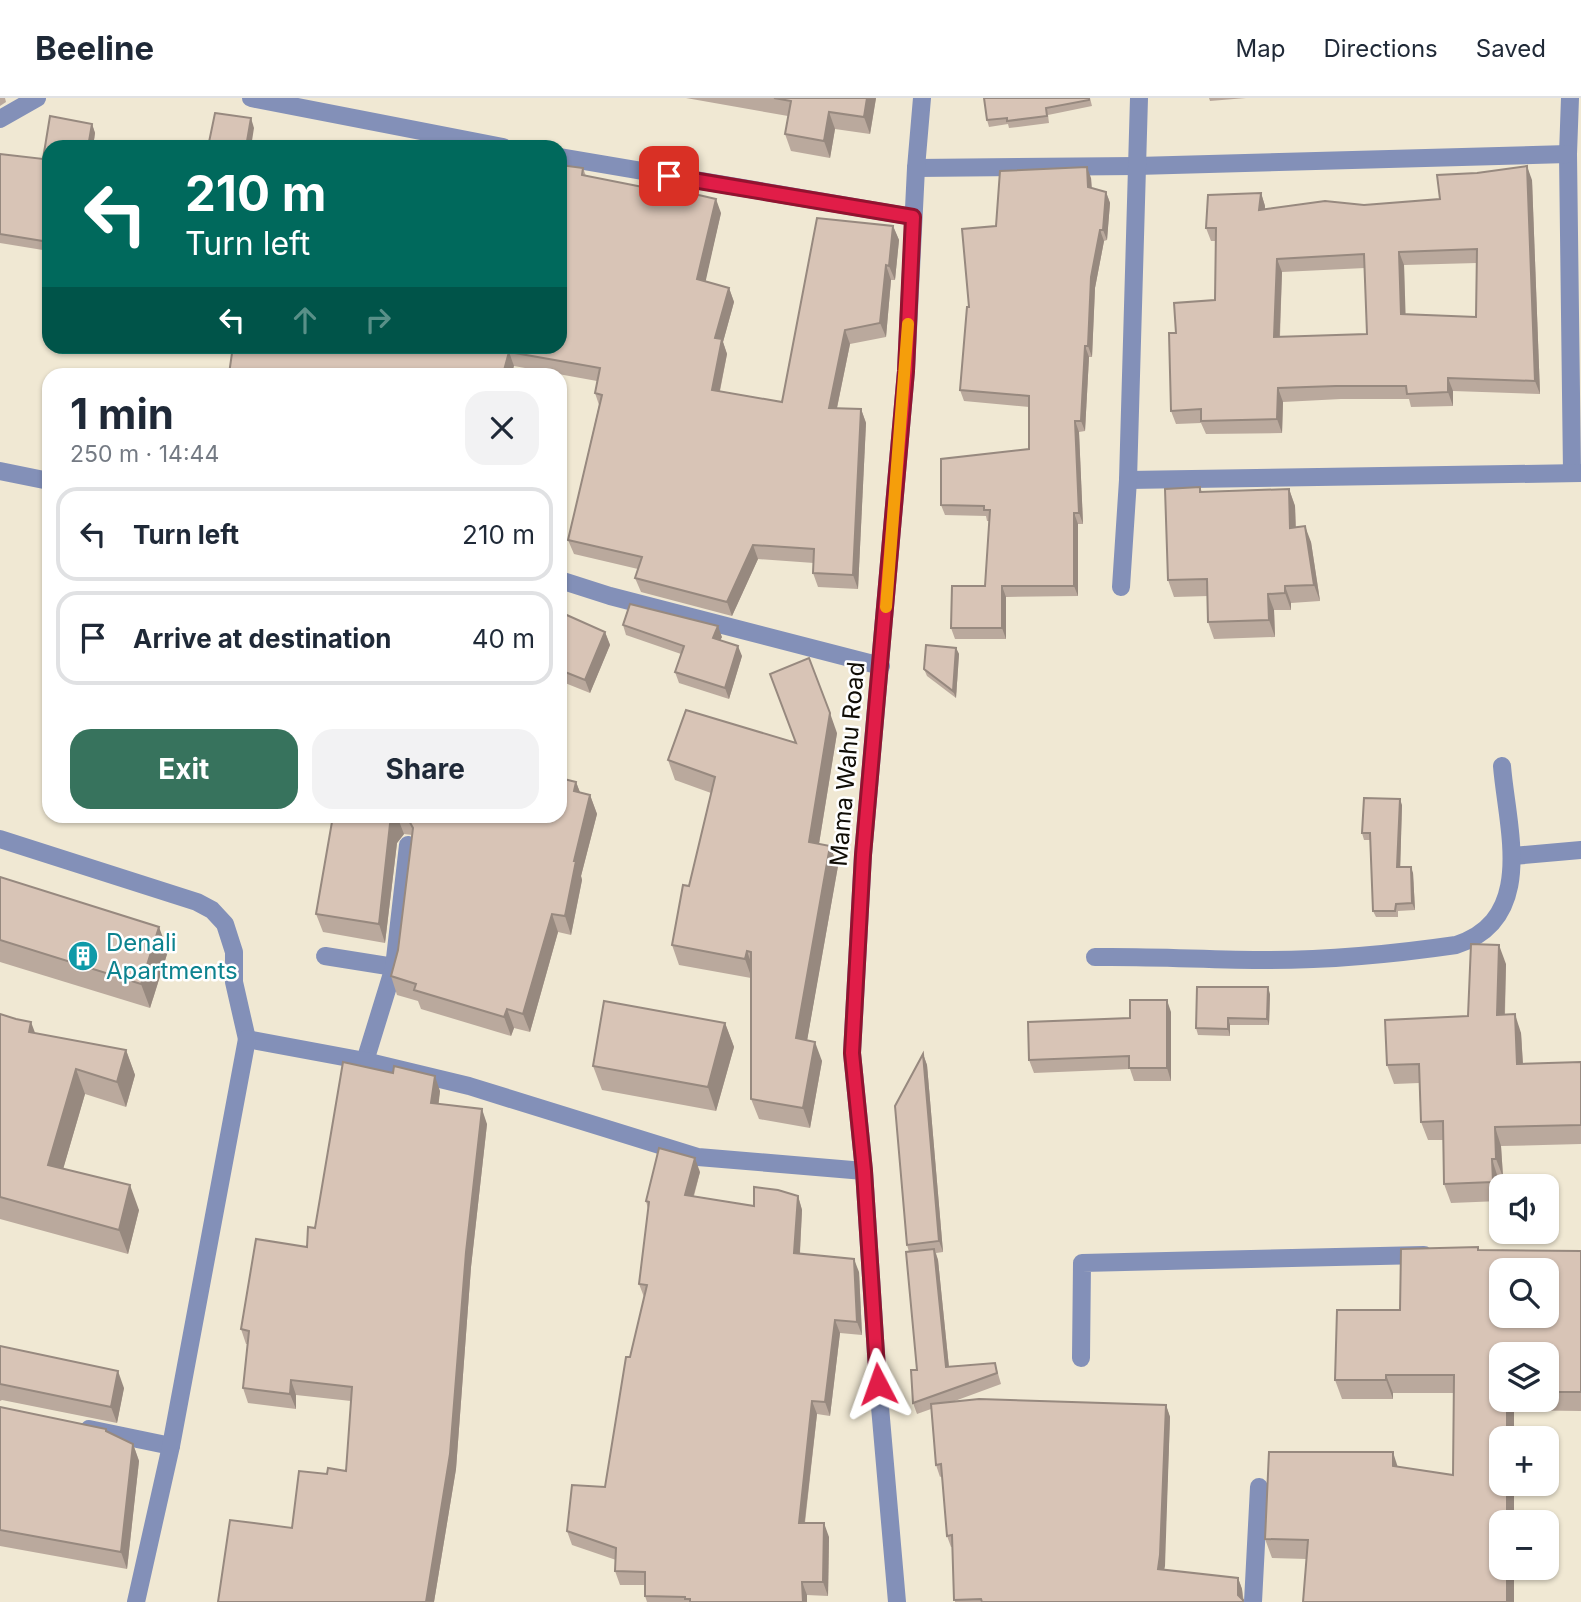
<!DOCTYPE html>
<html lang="en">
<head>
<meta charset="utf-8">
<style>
  :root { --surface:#fff; --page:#f2f2f3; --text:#1f2937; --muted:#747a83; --line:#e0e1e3; --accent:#37735d }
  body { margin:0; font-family:Inter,sans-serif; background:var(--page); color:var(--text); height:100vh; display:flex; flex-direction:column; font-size:26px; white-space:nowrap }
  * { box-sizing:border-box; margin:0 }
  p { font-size:23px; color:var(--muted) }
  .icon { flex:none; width:38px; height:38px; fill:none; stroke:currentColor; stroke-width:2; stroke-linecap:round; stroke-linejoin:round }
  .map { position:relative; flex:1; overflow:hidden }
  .side { position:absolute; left:42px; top:270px; width:525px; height:455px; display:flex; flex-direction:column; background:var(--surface); border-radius:21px; box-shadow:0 2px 5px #0004 }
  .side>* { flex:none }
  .top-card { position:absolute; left:42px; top:42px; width:525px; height:214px; border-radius:21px; box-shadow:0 2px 5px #0004; background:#00695c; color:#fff; overflow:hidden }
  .buttons { position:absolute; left:1489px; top:1076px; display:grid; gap:14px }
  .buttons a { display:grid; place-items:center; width:70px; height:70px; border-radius:14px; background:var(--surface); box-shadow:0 2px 5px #0004; font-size:35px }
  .pin { position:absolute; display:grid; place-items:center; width:60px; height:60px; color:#fff; margin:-30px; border-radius:14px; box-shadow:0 4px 10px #0006 }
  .me { position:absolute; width:77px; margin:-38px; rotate:356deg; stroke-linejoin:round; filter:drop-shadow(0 0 5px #0008) }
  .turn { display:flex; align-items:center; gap:24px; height:147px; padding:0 28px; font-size:32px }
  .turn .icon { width:91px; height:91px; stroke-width:2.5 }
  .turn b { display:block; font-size:49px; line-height:60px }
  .lanes { display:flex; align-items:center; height:66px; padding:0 28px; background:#0003; justify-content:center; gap:35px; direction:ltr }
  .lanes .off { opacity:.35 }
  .round { display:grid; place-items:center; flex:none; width:74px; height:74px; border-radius:21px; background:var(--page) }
  .head { display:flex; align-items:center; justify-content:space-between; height:119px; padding:0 28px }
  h1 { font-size:42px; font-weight:700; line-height:52px }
  .action { display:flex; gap:14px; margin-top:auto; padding:14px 28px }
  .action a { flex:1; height:80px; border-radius:21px; background:var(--accent); color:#fff; font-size:28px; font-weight:700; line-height:80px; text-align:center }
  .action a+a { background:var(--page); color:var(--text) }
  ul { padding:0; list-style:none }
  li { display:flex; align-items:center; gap:21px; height:94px; margin:0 14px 10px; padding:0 14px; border:4px solid var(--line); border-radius:21px }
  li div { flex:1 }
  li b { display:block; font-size:26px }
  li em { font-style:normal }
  header { display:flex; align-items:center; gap:42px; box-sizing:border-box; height:98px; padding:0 35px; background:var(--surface); border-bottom:2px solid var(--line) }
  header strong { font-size:33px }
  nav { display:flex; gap:38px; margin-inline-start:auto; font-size:24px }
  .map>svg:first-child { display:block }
</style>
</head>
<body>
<header>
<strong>Beeline</strong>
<nav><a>Map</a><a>Directions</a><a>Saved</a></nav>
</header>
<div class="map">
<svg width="1581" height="1504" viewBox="0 0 1581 1504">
  <rect width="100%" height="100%" fill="#f0e8d3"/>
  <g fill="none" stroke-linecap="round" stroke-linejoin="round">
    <g stroke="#8390b8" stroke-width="18">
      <polyline points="1513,758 1581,752"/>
      <polyline points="325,858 394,869"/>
      <path d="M1095,859c58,-1 115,3 173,3 62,0 126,-6 188,-15 81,-26 51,-117 46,-179"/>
      <polyline points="365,963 394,869 408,747"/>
      <polyline points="1253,1504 1259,1389"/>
    </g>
    <g stroke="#8390b8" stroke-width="18">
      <polyline points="251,0 503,49"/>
      <polyline points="1570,0 1568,56 1572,375"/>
      <polyline points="0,21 37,0"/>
      <polyline points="560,59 913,119"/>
      <polyline points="916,70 1137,68 1568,56"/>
      <polyline points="0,373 49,383"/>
      <polyline points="1128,382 1581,375"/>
      <polyline points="560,482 610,498 881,568"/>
      <polyline points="1121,489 1128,382 1139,0"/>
      <polyline points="0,741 197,804 212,812 225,826 234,854 234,884 247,941 365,963 469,988 698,1059 864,1073"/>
      <polyline points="1081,1260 1082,1165 1424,1157"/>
      <polyline points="89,1331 171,1348"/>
      <polyline points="136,1504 171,1348 247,941"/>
      <polyline points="897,1504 878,1286 864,1073 852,955 863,757 906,273 916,70 922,0"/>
    </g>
  </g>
  <g fill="#baa99d" fill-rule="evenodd">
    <polygon points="0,0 5,0 6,4 0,8"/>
    <polygon points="686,0 876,0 870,36 835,31 830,60 791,53 785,36 788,18"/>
    <polygon points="1090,0 1092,8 1048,17 1049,25 1009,30 1008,26 989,29 987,22"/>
    <polygon points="1209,0 1246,0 1210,3"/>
    <polygon points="50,18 92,26 95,35 93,49 49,49 49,153 0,145 0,56 43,61"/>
    <polygon points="583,70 586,78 721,115 705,183 729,190 734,204 723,244 727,256 720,293 782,304 893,128 899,142 895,182 891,182 886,239 850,246 837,310 861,311 866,325 858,491 818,489 813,475 814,465 758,461 732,518 641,494 635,480 638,471 574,456 568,442 599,307 595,295 597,283 514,268 229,276 560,248"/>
    <polygon points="1091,80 1092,90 1106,94 1110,105 1107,142 1104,143 1095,190 1092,259 1089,259 1085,333 1079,334 1083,426 1078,426 1078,498 1006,499 1006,541 955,541 951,530 985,488 989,423 987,423 986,418 945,417 941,407 1029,351 1029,309 964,303 960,292 969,209 996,128"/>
    <path d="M1532,82l8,214 -87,-3v15l-42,1 -2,-8h-68l-58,3 -1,31 -76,1 -5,-11 -25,1 -5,-13 5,-78 39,-33v-59h-4l-5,-13 55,-35 4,13v3l99,-4 76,-6zM1477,165l-1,54 -71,-3 -1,-49zM1365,170l2,66 -87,3 2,-65z"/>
    <polygon points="1200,389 1202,394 1289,391 1295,408 1296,429 1311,444 1320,503 1291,505 1291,512 1274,512 1275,539 1214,541 1208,524 1208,498 1174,499 1168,482"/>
    <polygon points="560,514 605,534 610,547 590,595 560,583"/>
    <polygon points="623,527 722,539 720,542 742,558 729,601 679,585 675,574 681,556 626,537"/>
    <polygon points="956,550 959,556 956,600 927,578 924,571"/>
    <polygon points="837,635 819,746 838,768 807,942 822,963 810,1030 759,1021 751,1001 751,880 679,867 672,847 689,788 711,695 675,682 668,662 795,645"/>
    <polygon points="576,684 580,695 590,697 597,716 581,778 582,782 571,837 558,834 530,934 514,930 511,938 421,911 418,903 397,897 391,878 398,852 412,737 404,736 397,745 385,845 323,834 316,816 333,718"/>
    <polygon points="1402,707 1400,769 1413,775 1415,812 1398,813 1398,819 1376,819 1373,813 1370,742 1364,742 1362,735"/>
    <polygon points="0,779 168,853 150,910 0,864"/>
    <polygon points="1506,866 1505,917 1521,935 1523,966 1581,964 1581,1046 1501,1048 1503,1079 1498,1080 1500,1103 1451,1105 1444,1086 1443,1042 1428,1042 1421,1024 1419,985 1394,986 1387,967 1468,918"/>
    <polygon points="1270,896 1269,927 1230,927 1230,938 1198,937 1196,930"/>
    <polygon points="1171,914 1171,983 1134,983 1130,971 1034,975 1029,962 1130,920"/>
    <polygon points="0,916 36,936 126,952 135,977 126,1009 85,996 63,1071 139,1112 128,1156 0,1121"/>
    <polygon points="725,925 734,949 716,1013 602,992 593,968"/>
    <polygon points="923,956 927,967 943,1154 936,1155 938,1162 949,1269 995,1265 1001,1286 952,1304 1166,1307 1170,1319 1164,1472 1238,1480 1242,1491 1244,1504 955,1504 952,1449 951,1449 947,1438 942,1378 940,1379 936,1367 931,1311 917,1316 913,1305 917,1272 909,1154 907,1147"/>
    <polygon points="393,975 440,993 438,1006 487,1026 471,1169 456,1371 434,1504 218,1504 292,1430 327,1376 346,1373 351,1303 296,1297 296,1311 248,1305 243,1290 248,1246 246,1246 241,1231 307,1149 315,1130"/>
    <polygon points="700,1074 694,1098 754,1108 798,1098 802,1112 800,1156 859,1174 862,1237 840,1235 830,1318 817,1316 805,1425 829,1439 828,1498 807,1497 807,1504 647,1504 645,1498 645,1487 620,1487 615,1473 616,1462 572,1447 567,1433 605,1389 630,1259 644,1199 639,1186 648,1111 646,1103"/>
    <path d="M1480,1152l101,1v160l-67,-1 -12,74h12v118h-211l4,-43 -35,-1 -7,-19 133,-72 55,8 1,-82h-61v6h-51l-7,-19 65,-70zM1502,1256h45v46h-45z"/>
    <polygon points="0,1248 124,1290 117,1325 2,1302 0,1303"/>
    <polygon points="0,1309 107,1334 133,1346 139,1363 127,1471 0,1448"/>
  </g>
  <g fill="#97897f">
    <polygon points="867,0 876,0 870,36 864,19"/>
    <polygon points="829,14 835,31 830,60 824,43"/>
    <polygon points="251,20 254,30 251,49 246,49"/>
    <polygon points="92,26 95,35 93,49 88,49"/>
    <polygon points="1527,68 1532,82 1540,296 1535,283"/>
    <polygon points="1087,69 1091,80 1092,100 1088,89"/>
    <polygon points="1106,94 1110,105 1107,142 1103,132"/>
    <polygon points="1261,95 1265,108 1264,125 1259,112"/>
    <polygon points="716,101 721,115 703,195 697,181"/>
    <polygon points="893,128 899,142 895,182 889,168"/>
    <polygon points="1100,132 1104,143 1095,190 1092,259 1088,248 1091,179"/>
    <polygon points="1399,154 1404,167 1406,229 1401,216"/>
    <polygon points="1277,161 1282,174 1279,253 1274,239"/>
    <polygon points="886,167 891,182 886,239 880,225"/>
    <polygon points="729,190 734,204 723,244 727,256 717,306 712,292 715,240"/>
    <polygon points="845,232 850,246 834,324 829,310"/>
    <polygon points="1085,248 1089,259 1085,333 1081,323"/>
    <polygon points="509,254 514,268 512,276 503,276"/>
    <polygon points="1448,280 1453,293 1453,308 1448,294"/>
    <polygon points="1278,290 1283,304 1282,335 1277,321"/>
    <polygon points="861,311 866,325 858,491 853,477"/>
    <polygon points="1075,323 1079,334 1083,426 1079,415"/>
    <polygon points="1289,391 1295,408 1296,446 1290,430"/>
    <polygon points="1074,415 1078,426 1078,498 1074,488"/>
    <polygon points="1305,428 1311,444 1320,503 1314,487"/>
    <polygon points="753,447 758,461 732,518 727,504"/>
    <polygon points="1002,488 1006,499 1006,541 1002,530"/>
    <polygon points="1285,488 1291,505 1291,512 1285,495"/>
    <polygon points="1268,496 1274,512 1275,539 1269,522"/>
    <polygon points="718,528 722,539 716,550 713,540"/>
    <polygon points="605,534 610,547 590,595 585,582"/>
    <polygon points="738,548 742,558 729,601 725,590"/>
    <polygon points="956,550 959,556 956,600 953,593"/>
    <polygon points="830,615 837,635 816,764 809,744"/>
    <polygon points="576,684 583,702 574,693"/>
    <polygon points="590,697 597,716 581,778 582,782 571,837 565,818 574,763"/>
    <polygon points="1400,701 1402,707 1400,776 1397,769"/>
    <polygon points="397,718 404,736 397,745 385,845 379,826 390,726"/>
    <polygon points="830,748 838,768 804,960 796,940"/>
    <polygon points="1411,769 1413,775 1415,812 1412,805"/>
    <polygon points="552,816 558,834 530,934 523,916"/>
    <polygon points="159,829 168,853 150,910 141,886"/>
    <polygon points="1499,847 1506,866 1504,936 1497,917"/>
    <polygon points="747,853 754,873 752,881 745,861"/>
    <polygon points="1268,889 1270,896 1269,927 1267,921"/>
    <polygon points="1167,902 1171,914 1171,983 1167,970"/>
    <polygon points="507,911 514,930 511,938 504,919"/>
    <polygon points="1515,916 1521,935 1524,985 1517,966"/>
    <polygon points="1228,920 1230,927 1230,938 1228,931"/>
    <polygon points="31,924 40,948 29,934"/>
    <polygon points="725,925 734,949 716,1013 708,989"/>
    <polygon points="815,944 822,963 810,1030 803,1010"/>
    <polygon points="126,952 135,977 126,1009 117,984"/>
    <polygon points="923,956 927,967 943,1154 939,1143"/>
    <polygon points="76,971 85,996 57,1092 48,1067"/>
    <polygon points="435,978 440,993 437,1020 431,1005"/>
    <polygon points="482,1011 487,1026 471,1169 456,1371 434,1504 426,1504"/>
    <polygon points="1495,1029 1501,1048 1503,1079 1496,1061"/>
    <polygon points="695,1060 700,1074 690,1110 685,1097"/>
    <polygon points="1492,1061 1498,1080 1500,1103 1493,1084"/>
    <polygon points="130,1087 139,1112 128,1156 119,1132"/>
    <polygon points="798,1098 802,1112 799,1169 794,1155"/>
    <polygon points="934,1151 938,1162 950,1280 946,1269"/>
    <polygon points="854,1161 859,1174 862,1237 857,1224"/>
    <polygon points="835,1222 840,1235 830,1318 825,1304"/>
    <polygon points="118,1273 124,1290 117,1325 111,1309"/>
    <polygon points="1386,1277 1393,1295 1393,1301 1386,1282"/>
    <polygon points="291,1282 296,1297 296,1311 290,1296"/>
    <polygon points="1507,1302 1511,1302 1514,1312 1514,1340 1507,1340"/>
    <polygon points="812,1303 817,1316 803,1438 799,1425"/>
    <polygon points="1166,1307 1170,1319 1165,1468 1162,1482 1158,1471"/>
    <polygon points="133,1346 139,1363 127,1471 121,1454"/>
    <polygon points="1393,1354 1399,1373 1393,1368"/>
    <rect x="1507" y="1386" width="7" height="38"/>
    <polygon points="824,1425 829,1439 828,1498 823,1484"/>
    <rect x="1507" y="1470" width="7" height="34"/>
    <polygon points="1238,1480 1242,1491 1243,1504 1238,1497"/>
    <polygon points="802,1484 807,1497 807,1504 803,1504"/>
  </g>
  <g fill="#d8c4b6" stroke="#97897f" stroke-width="2" fill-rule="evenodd">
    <polygon points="774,0 867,0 864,19 829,14 824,43 785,36 791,3"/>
    <polygon points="984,0 1089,0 1089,2 1046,10 1047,18 1007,23 1007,20 987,22"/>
    <polygon points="215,15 251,20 246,49 208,49"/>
    <polygon points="50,18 92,26 88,49 49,49 49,144 0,136 0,56 43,61"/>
    <polygon points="560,67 583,70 582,77 663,93 664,89 716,101 697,181 729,190 715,240 722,241 712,292 782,304 817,120 893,128 889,168 886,167 880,225 845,232 829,310 861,311 853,477 813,475 814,451 753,447 727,504 635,480 642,459 568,442 602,297 595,295 600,270 509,254 503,276 229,276 233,248 560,248"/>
    <path d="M1527,68l8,215 -87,-3v14l-41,2 -1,-8h-70l-58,2 -1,31 -76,2v-12l-30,2 -2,-78h7l-2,-30 41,-3 1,-72h-10l2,-33 53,-2 -2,17 66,-9 39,4 76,-6 -3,-24 40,-2zM1477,151l-1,68 -75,-3 -2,-62zM1364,156l3,80 -93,3 3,-78z"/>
    <polygon points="1087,69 1088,89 1106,94 1103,132 1100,132 1091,179 1088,248 1085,248 1081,323 1075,323 1079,415 1074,415 1074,488 1002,488 1002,530 951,530 952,488 985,488 990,412 984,412 984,408 941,407 941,361 1029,351 1029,298 960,292 967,209 969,209 962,131 996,128 1000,73"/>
    <polygon points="1200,389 1200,394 1289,391 1290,430 1305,428 1314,487 1285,488 1285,495 1268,496 1269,522 1208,524 1207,481 1168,482 1165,391"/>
    <polygon points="630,506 718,528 713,540 738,548 725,590 675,574 684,548 623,527"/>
    <polygon points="560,514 605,534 585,582 560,572"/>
    <polygon points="926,547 956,550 953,593 924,571"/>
    <polygon points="809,560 830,615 809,744 830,748 796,940 815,944 803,1010 751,1001 751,854 747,853 745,861 672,847 683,787 689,788 715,679 668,662 686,612 796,645 770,576"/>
    <polygon points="560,680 576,684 574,693 590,697 574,763 576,763 565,818 552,816 523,916 507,911 504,919 414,892 416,886 391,878 398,852 413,730 407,719 397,718 390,726 379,826 316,816 333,718 560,718"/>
    <polygon points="1364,700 1400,701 1397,769 1411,769 1412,805 1396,806 1395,813 1373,813 1370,735 1362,735"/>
    <polygon points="0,779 159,829 141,886 0,842"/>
    <polygon points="1471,846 1499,847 1497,917 1515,916 1517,966 1581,964 1581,1027 1495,1029 1496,1061 1492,1061 1493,1084 1444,1086 1443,1023 1421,1024 1419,966 1387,967 1385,922 1468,918"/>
    <polygon points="1197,889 1268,889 1267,921 1228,920 1228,931 1196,930"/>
    <polygon points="1130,902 1167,902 1167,970 1129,970 1129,958 1029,962 1028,924 1130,920"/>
    <polygon points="604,903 725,925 708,989 593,968"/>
    <polygon points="0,916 16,921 31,924 29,934 126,952 117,984 76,971 48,1067 130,1087 119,1132 0,1099"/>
    <polygon points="923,956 939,1143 907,1147 895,1008"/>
    <polygon points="343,964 393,975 394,968 435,978 431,1005 482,1011 466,1154 450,1356 426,1504 218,1504 230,1422 292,1430 299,1373 327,1376 328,1370 346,1373 352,1289 291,1282 290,1296 243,1290 249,1233 241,1231 256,1141 307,1149 308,1129 315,1130"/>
    <polygon points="659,1050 695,1060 685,1097 754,1108 754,1089 778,1092 798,1098 794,1155 854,1161 857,1224 835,1222 825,1304 812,1303 799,1425 824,1425 823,1484 802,1484 803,1504 690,1504 690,1501 685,1501 685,1499 645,1498 645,1474 615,1473 616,1450 567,1433 572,1387 605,1389 626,1259 630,1259 647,1187 639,1186 649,1104 646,1103"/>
    <path d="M1478,1149v3l103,1v141h-34v-38h-45v46h5v38h-5v46h5v38h-5v46h5v34h-204l5,-62 -43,-1 4,-87h124v14l60,9 1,-100h-68v5h-51l2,-70h63l1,-61zM1502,1172h45v46h-45z"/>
    <polygon points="934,1151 946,1269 995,1265 997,1275 913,1305 911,1272 917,1272 906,1154"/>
    <polygon points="0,1248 118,1273 111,1309 0,1286"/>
    <polygon points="979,1301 1166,1307 1160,1457 1158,1471 1238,1480 1238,1497 1243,1502 1243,1504 982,1504 981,1501 954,1502 952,1437 947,1438 941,1366 936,1367 931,1306"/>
    <polygon points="0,1309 106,1331 106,1333 133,1346 121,1454 0,1432"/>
  </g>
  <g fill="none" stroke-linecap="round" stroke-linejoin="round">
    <g stroke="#92132f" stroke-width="18">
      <polyline id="route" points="669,78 913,119 906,273 863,757 852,955 864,1073 878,1286"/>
    </g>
    <use href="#route" stroke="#e11d48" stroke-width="12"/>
    <polyline stroke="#f59e0b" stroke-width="12" points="886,509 908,226"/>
  </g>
  <defs>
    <g id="building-disc" transform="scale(1.575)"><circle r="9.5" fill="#0f9aa8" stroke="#fff"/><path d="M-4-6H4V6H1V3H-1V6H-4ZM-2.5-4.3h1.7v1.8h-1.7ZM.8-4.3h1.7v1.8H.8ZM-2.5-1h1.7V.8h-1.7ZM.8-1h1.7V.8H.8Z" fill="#fff"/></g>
  </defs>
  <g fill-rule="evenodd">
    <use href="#building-disc" x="83" y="858"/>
  </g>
  <g text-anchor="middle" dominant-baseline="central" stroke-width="5" stroke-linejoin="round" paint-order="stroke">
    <g font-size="24" fill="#100d06" stroke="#fff">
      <text transform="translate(847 666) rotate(-85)">Mama Wahu Road</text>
    </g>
    <g font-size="24" fill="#0d838f" stroke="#fff" text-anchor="start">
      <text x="106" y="844">Denali<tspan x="106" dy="28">Apartments</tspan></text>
    </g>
  </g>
</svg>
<div class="buttons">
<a><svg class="icon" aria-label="sound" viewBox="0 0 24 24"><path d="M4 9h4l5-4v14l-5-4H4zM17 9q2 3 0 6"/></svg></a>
<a><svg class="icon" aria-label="search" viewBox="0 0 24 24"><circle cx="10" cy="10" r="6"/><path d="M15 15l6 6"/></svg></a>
<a><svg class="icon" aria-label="layers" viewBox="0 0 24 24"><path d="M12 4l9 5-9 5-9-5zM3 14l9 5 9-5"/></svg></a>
<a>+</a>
<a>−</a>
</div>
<div class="pin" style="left:669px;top:78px;background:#d93025"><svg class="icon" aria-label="arrive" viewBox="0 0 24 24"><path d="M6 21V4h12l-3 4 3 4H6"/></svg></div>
<svg class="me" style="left:878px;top:1286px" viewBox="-20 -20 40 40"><path d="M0-17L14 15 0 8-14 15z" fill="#e11d48" stroke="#fff" stroke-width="4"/></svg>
<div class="top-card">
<div class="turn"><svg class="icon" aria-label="left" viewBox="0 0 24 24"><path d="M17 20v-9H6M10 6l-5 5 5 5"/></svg><div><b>210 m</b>Turn left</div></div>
<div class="lanes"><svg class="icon" aria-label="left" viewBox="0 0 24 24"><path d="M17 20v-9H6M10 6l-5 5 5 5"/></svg><svg class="icon off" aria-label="ahead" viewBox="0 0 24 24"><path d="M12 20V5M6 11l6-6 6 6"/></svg><svg class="icon off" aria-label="right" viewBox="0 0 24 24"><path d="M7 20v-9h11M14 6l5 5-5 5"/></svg></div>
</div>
<section class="side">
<div class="head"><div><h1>1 min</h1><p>250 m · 14:44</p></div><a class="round"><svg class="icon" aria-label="close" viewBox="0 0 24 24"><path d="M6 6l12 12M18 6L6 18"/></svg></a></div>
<ul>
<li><svg class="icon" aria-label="left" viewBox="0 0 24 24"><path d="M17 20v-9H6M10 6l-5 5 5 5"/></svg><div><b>Turn left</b></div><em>210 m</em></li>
<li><svg class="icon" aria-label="arrive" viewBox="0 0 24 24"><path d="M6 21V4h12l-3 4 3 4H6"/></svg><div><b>Arrive at destination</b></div><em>40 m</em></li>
</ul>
<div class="action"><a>Exit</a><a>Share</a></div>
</section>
</div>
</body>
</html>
